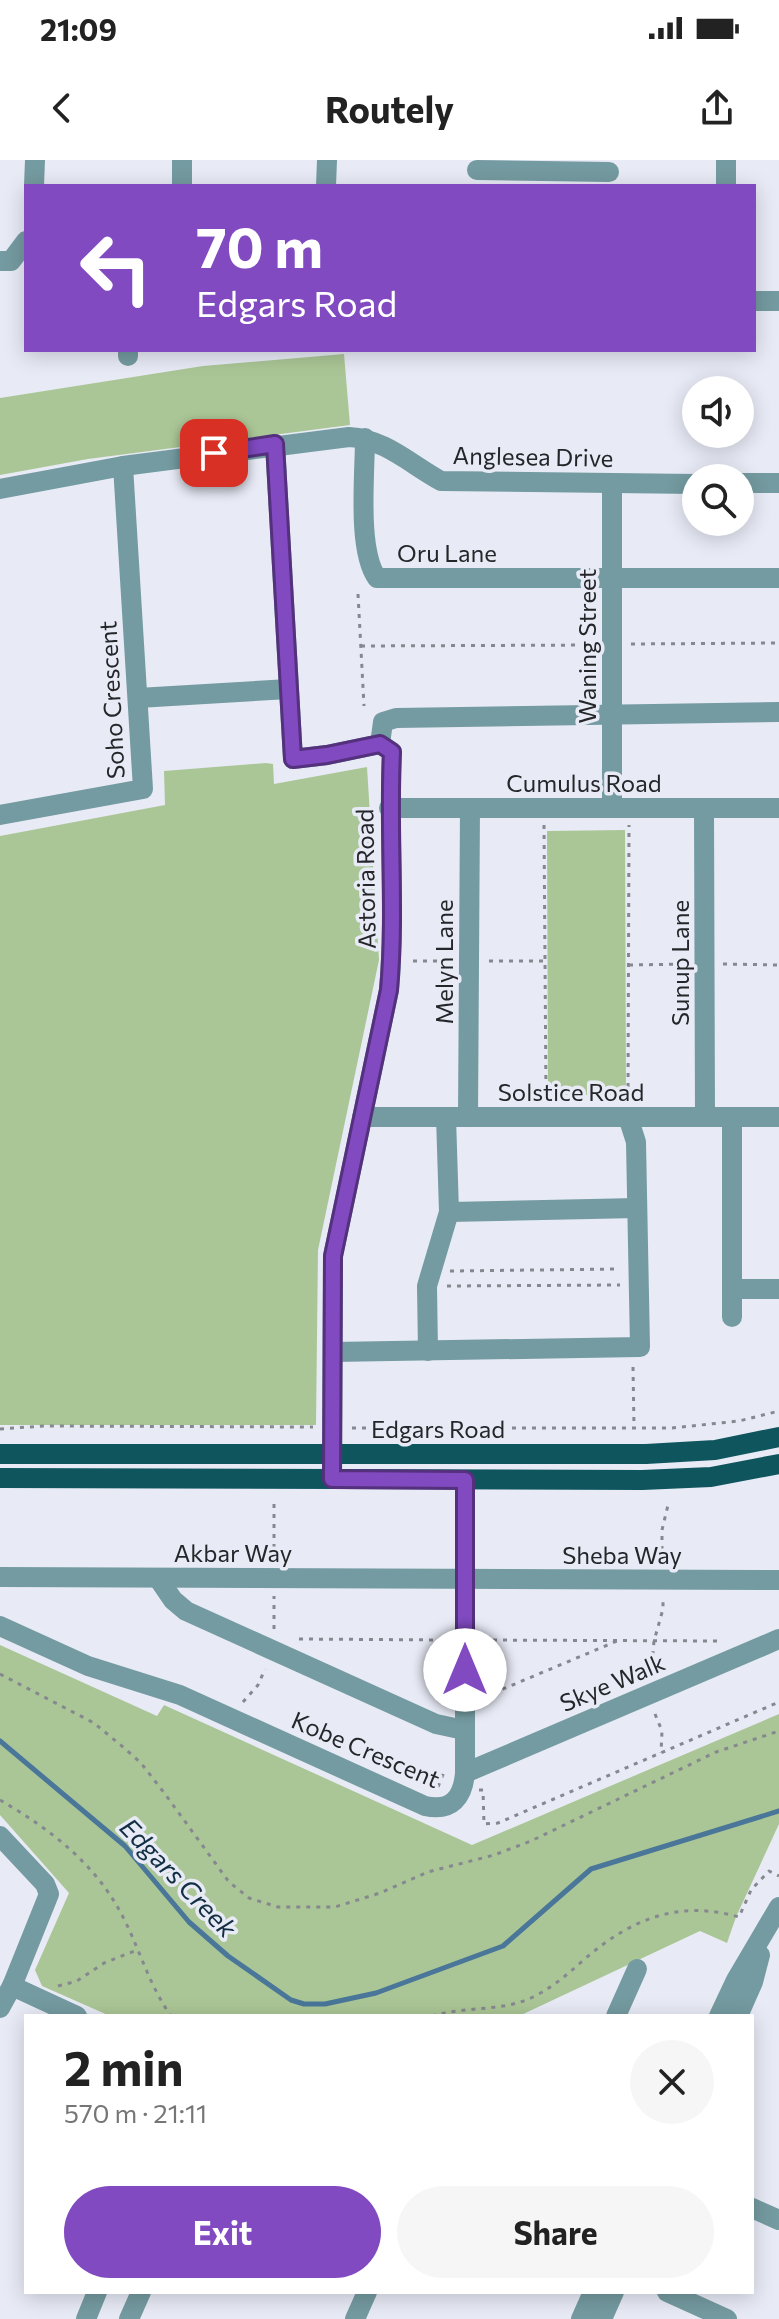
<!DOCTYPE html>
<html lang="en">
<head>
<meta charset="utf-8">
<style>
  :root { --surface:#fff; --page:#f6f6f6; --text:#222; --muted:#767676; --accent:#814ac1 }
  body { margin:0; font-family:Commissioner,sans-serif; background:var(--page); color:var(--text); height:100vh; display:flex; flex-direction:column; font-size:30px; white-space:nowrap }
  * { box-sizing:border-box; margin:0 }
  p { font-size:26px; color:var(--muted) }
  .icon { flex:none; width:44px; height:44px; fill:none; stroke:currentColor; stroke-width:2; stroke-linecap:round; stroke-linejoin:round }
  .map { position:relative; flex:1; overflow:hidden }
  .sheet { position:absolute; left:24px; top:1854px; width:730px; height:280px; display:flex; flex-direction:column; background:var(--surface); border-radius:0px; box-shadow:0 4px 20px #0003 }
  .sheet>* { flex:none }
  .guide { position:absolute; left:24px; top:24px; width:732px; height:168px; border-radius:0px; box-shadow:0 4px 20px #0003; background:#814ac1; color:#fff; overflow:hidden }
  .fabs { position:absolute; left:682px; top:216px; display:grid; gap:16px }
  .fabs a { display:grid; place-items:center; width:72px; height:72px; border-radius:50%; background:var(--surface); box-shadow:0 4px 20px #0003; font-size:40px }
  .pin { position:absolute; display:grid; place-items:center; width:68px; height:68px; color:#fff; margin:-34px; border-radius:16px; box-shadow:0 4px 12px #0006 }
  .me { position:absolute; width:88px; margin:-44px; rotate:0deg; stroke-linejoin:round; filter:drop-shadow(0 0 6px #0008) }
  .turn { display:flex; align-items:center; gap:28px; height:168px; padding:0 40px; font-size:36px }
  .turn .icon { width:104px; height:104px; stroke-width:2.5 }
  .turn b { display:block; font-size:56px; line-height:68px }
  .round { display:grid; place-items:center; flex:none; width:84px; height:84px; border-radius:42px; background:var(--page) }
  .head { display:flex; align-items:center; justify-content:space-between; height:136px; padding:0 40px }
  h1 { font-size:48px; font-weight:700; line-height:60px }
  .action { display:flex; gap:16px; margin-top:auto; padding:16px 40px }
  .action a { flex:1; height:92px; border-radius:48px; background:var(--accent); color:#fff; font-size:32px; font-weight:700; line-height:92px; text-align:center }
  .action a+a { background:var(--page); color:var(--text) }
  .status { display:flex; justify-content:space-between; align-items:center; height:56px; padding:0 40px; background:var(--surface); direction:ltr }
  .status svg { height:22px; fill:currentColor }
  header { display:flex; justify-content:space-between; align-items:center; height:104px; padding:0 40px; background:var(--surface); font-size:36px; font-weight:700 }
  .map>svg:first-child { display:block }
</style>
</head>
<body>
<div class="status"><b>21:09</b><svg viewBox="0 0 49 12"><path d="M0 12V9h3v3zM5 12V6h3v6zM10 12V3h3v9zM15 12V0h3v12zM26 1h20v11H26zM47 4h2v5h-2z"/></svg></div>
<header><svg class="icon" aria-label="back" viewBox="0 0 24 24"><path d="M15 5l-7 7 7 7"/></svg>Routely<svg class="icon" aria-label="share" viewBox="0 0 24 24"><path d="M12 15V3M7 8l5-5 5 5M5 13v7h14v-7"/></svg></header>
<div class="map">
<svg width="779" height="2159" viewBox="0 0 779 2159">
  <rect width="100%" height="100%" fill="#e8ebf6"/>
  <g fill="#abc696">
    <polygon points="344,194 350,265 88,299 0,315 0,238 203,206"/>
    <polygon points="266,603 273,604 274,624 367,607 379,800 318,1090 316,1265 0,1265 0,676 165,645 164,611"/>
    <polygon points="625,670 626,935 548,935 547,671"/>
    <polygon points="0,1485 157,1556 164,1545 472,1685 779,1554 779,1664 736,1757 727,1783 700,1771 519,1856 110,1856 42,1826 35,1810 69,1733 0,1655"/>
  </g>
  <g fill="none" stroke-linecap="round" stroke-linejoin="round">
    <polyline stroke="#497699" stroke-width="5" points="0,1581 125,1686 189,1762 228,1796 291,1840 304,1844 325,1844 376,1833 503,1786 591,1709 779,1651"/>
    <g stroke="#86888f" stroke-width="3" stroke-dasharray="4 6" stroke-linecap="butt">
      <polyline points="358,434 364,546"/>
      <polyline points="631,484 779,483"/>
      <polyline points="361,486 595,485"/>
      <polyline points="544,665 546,937"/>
      <polyline points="413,801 449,801"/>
      <polyline points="489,801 545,801"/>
      <polyline points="723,804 779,805"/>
      <polyline points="629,805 687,804"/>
      <polyline points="628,937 629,665"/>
      <polyline points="450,1111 619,1109"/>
      <polyline points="447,1126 620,1125"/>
      <polyline points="633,1207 634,1267"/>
      <polyline points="352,1268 672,1268 739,1261 779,1251"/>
      <polyline points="0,1269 43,1266 313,1267"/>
      <polyline points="274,1344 274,1401"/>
      <polyline points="662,1400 662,1370 668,1345"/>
      <polyline points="274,1469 274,1436"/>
      <polyline points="299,1479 447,1480"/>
      <polyline points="483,1480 723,1481"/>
      <polyline points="0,1514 94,1563 123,1587 141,1603 165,1634 229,1722 249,1738 278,1747 335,1747 380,1733 428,1712 494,1695 531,1681 716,1592 779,1571"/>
      <polyline points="651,1515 654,1481 663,1449 663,1440"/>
      <polyline points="484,1537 617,1481"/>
      <polyline points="243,1542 258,1525 265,1509"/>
      <polyline points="655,1554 662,1571 661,1593"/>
      <polyline points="438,1627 444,1612"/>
      <polyline points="479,1630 483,1630 484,1664 498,1663 779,1542"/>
      <path d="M0,1640c50,29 96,64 123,117 17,33 26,68 48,99"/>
      <polyline points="58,1826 77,1821 104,1803 137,1790"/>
      <path d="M432,1856c33,-10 71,-4 101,-19 22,-11 37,-25 54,-40 46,-39 93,-57 152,-40l12,-27 18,-19 10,5"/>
    </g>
    <g stroke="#749ba1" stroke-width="20">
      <polyline points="477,10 609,12"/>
      <polyline points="34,26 35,0"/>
      <polyline points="182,26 182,0"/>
      <polyline points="326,26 327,0"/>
      <polyline points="726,26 726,0"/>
      <polyline points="0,101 11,101 26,81"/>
      <polyline points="754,141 779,141"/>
      <polyline points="128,196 128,190"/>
      <path d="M365,278c0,36 -8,112 12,140h402"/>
      <path d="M275,284l18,315 34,-4 53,-11 12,8c-4,79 4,159 -3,238l-56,266 -1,223"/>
      <polyline points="740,323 779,323"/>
      <polyline points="612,324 612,648"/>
      <path d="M0,329l123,-23 226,-29c36,2 61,27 92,44l255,3"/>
      <polyline points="138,538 289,529"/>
      <polyline points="380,584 383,562 396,558 779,552"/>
      <polyline points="389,648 779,648"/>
      <polyline points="704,648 705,957"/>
      <polyline points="0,655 143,629 123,306"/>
      <polyline points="362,957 779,957"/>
      <polyline points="468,957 470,648"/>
      <polyline points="732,957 732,1157"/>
      <polyline points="449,1052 637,1048"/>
      <polyline points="732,1129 779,1129"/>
      <polyline points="428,1191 427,1126 449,1052 446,957"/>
      <polyline points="333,1192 640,1187 636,982 628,957"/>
      <polyline points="0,1417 779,1420"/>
      <polyline points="158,1418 173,1440 186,1451 436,1564 464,1570"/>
      <path d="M0,1466l88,40 92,29 245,111c27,6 38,-9 40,-33v-293"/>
      <polyline points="465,1613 779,1479"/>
      <polyline points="0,1676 45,1724 49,1734 12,1826 0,1848"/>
      <polyline points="12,1826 77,1856"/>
      <polyline points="616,1856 637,1809"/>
      <polyline points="719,1856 736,1820 779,1747"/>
      <polyline points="738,1856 753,1822 760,1795"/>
      <polyline points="752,2048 779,2060"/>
      <polyline points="667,2132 727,2159"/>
      <polyline points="86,2159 97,2132"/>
      <polyline points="129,2159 141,2132"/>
      <polyline points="355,2159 367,2132"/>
      <polyline points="581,2159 593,2132"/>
      <polyline points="602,2159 614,2132"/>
    </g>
    <g stroke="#0f555e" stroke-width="20">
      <polyline points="0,1294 646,1294 715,1290 779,1277"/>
      <polyline points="0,1318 642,1320 711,1317 779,1304"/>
    </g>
  </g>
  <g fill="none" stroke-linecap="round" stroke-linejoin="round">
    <g stroke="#54307d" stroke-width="20">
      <path id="route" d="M214,293l61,-9 18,315 34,-4 53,-11 12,8c-4,79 4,159 -3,238l-56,266 -1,223 133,1v190"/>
    </g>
    <use href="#route" stroke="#814ac1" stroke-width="14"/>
  </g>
  <g text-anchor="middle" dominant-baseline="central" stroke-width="7" stroke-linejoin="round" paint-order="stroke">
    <g font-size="24" fill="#242629" stroke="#e8ebf6">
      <text transform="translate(533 296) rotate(1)">Anglesea Drive</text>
      <text x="447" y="392">Oru Lane</text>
      <text transform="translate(586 486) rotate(-90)">Waning Street</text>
      <text transform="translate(111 540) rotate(-93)">Soho Crescent</text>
      <text x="584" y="622">Cumulus Road</text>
      <text transform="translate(365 719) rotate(-91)">Astoria Road</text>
      <text transform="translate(443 802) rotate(-90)">Melyn Lane</text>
      <text transform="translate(679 803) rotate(-90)">Sunup Lane</text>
      <text x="571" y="931">Solstice Road</text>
      <text x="438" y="1268">Edgars Road</text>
      <text x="233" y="1392">Akbar Way</text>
      <text x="622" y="1394">Sheba Way</text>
      <text transform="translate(612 1522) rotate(-23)">Skye Walk</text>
      <text transform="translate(366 1589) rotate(23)">Kobe Crescent</text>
    </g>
    <g font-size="26" font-style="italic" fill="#112e42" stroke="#e8ebf6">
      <text transform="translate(179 1717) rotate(46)">Edgars Creek</text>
    </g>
  </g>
</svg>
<div class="fabs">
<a><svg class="icon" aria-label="sound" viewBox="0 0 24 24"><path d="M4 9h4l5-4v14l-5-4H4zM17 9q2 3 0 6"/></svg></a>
<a><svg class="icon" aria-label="search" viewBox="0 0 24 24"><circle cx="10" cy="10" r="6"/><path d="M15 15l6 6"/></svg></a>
</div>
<div class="pin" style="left:214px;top:293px;background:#d93025"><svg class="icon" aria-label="arrive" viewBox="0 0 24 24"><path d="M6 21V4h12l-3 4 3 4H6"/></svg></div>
<svg class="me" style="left:465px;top:1510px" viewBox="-20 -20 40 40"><circle r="19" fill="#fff"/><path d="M0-13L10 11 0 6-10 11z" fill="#814ac1"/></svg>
<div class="guide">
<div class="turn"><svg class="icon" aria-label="left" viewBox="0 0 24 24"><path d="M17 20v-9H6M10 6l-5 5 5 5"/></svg><div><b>70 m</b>Edgars Road</div></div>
</div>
<section class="sheet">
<div class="head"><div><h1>2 min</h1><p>570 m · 21:11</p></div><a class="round"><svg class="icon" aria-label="close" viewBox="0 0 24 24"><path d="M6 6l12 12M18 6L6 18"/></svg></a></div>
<div class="action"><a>Exit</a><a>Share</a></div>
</section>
</div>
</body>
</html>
